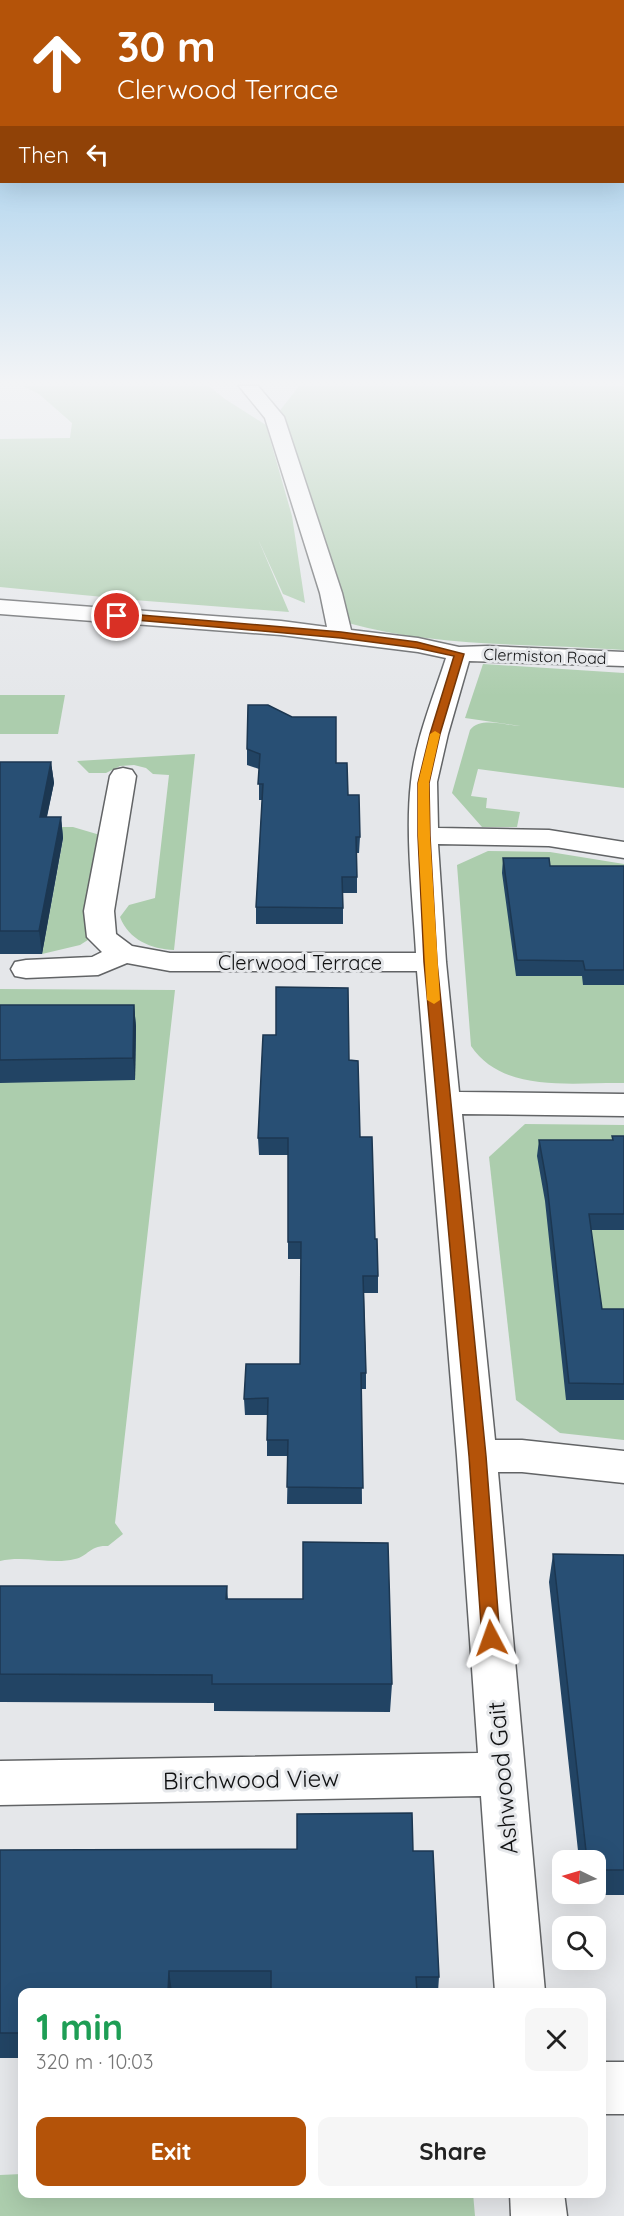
<!DOCTYPE html>
<html lang="en">
<head>
<meta charset="utf-8">
<style>
  :root { --surface:#fff; --page:#f6f6f6; --text:#222; --muted:#767676; --accent:#b45309 }
  body { margin:0; font-family:Quicksand,sans-serif; background:var(--page); color:var(--text); height:100vh; display:flex; flex-direction:column; font-size:22px; white-space:nowrap }
  * { box-sizing:border-box; margin:0 }
  p { font-size:20px; color:var(--muted) }
  .icon { flex:none; width:33px; height:33px; fill:none; stroke:currentColor; stroke-width:2; stroke-linecap:round; stroke-linejoin:round }
  .map { position:relative; flex:1; overflow:hidden }
  .panel { position:absolute; left:18px; top:1988px; width:588px; height:210px; display:flex; flex-direction:column; background:var(--surface); border-radius:12px; box-shadow:0 6px 24px #0002 }
  .panel>* { flex:none }
  .hud { position:absolute; left:0px; top:0px; width:624px; height:183px; box-shadow:0 6px 24px #0002; background:#b45309; color:#fff; overflow:hidden }
  .needle { width:39px; rotate:275deg }
  .fabs { position:absolute; left:552px; top:1850px; display:grid; gap:12px }
  .fabs a { display:grid; place-items:center; width:54px; height:54px; border-radius:12px; background:var(--surface); box-shadow:0 6px 24px #0002; font-size:30px }
  .pin { position:absolute; display:grid; place-items:center; width:51px; height:51px; color:#fff; margin:-26px; border:3px solid #fff; border-radius:50%; box-shadow:0 2px 6px #0007 }
  .me { position:absolute; width:66px; margin:-33px; rotate:356deg; stroke-linejoin:round; filter:drop-shadow(0 0 4px #0008) }
  .turn { display:flex; align-items:center; gap:21px; height:126px; padding:0 18px; font-size:27px }
  .turn .icon { width:78px; height:78px; stroke-width:2.5 }
  .turn b { display:block; font-size:42px; line-height:51px }
  .then { display:flex; align-items:center; height:57px; padding:0 18px; background:#0003; gap:12px; font-size:22px }
  .round { display:grid; place-items:center; flex:none; width:63px; height:63px; border-radius:12px; background:var(--page) }
  .summary { display:flex; align-items:center; justify-content:space-between; height:102px; padding:0 18px }
  h1 { font-size:36px; font-weight:700; line-height:45px; color:#1e9e55 }
  .action { display:flex; gap:12px; margin-top:auto; padding:12px 18px }
  .action a { flex:1; height:69px; border-radius:12px; background:var(--accent); color:#fff; font-size:24px; font-weight:700; line-height:69px; text-align:center }
  .action a+a { background:var(--page); color:var(--text) }
  .map>svg:first-child { display:block }
</style>
</head>
<body>
<div class="map">
<svg width="624" height="2216" viewBox="0 0 624 2216">
  <rect width="100%" height="100%" fill="#e5e7ea"/>
  <g fill="#accdad">
    <polygon points="23,386 209,386 225,399 266,425 292,516 305,603 283,594 258,539 289,612 134,600 0,587 0,439 70,438 72,423 39,394"/>
    <path d="M299,386h325v264c-92,-7 -187,-2 -276,-27l-73,-206z"/>
    <path d="M483,664l141,9v115l-146,-19 -7,27 16,2 -1,10 34,4 -3,15h-35l-30,-34 18,-63c11,-14 36,-4 51,-4l-56,-8z"/>
    <polygon points="0,695 65,695 58,734 0,734"/>
    <path d="M195,754l-21,196c-23,-1 -45,-10 -54,-33l9,-12 26,-7 14,-123 -16,-1 -7,-6 -12,-3 -14,1 -14,7h-17l-12,-12z"/>
    <polygon points="45,827 73,827 100,835 91,900 84,921 91,938 80,945 42,954 63,839"/>
    <path d="M488,851l62,1 74,12v219c-50,-1 -121,11 -153,-37l-14,-181z"/>
    <path d="M0,989l175,1 -60,533 8,11 -15,12c-19,-1 -19,10 -33,13 -23,6 -50,-4 -75,2z"/>
    <polygon points="525,1124 624,1125 624,1440 560,1433 516,1400 489,1157"/>
    <polygon points="22,2174 22,2193 473,2193 475,2216 0,2216 0,2175"/>
  </g>
  <g fill="none" stroke-linecap="round" stroke-linejoin="round">
    <g stroke="#626466" stroke-width="3">
      <g id="minor">
        <path d="M239,386h19l26,31 58,176 9,37 67,8 41,9 29,-1 136,6v14l-155,-5 -21,73 -11,48 1,46 111,2 75,12v16l-75,-12 -111,-2 8,118 13,130 165,2v22l-162,-2 33,326h27l102,11v32l-102,-11h-24l47,520h-50l-14,-196 -481,9v-44l478,-8 -21,-297 -40,-485h-247l-43,-8 -29,12 -72,3 -11,-2 -4,-7 4,-7 11,-2 66,-3 10,-5 -15,-15 -3,-26 26,-135 4,-6 9,-2 9,2 4,6 -22,135 2,23 16,12 38,7h246c-3,-54 -11,-118 -5,-171 4,-41 22,-84 35,-124l-28,-6 -137,-17 -281,-21v-14l281,21 46,6 -7,-34 -55,-175z"/>
        <rect x="602" y="2062" width="22" height="52"/>
        <polygon points="510,2193 564,2193 567,2216 511,2216"/>
      </g>
    </g>
    <use href="#minor" fill="#fff" fill-rule="evenodd"/>
  </g>
  <g fill="#224464">
    <polygon points="247,749 336,763 348,795 360,837 359,853 357,853 357,893 343,893 343,924 256,924 256,907 262,800 259,800 259,769 247,765"/>
    <polygon points="0,762 51,762 54,783 47,817 61,817 63,838 42,954 0,954"/>
    <polygon points="503,858 550,866 624,866 624,985 583,985 582,976 516,976 502,873"/>
    <polygon points="0,1005 134,1005 136,1027 135,1080 0,1083"/>
    <polygon points="349,1060 375,1239 378,1276 378,1293 364,1293 366,1373 366,1389 361,1389 362,1504 287,1504 288,1456 267,1456 267,1415 245,1415 244,1399 300,1364 301,1259 288,1259 288,1155 259,1155 258,1138"/>
    <polygon points="612,1136 624,1136 624,1230 591,1230 602,1309 624,1309 624,1400 566,1400 545,1201 537,1156 539,1140 612,1140"/>
    <polygon points="553,1554 624,1555 624,1895 583,1895 582,1893 596,1893 596,1860 579,1860 549,1582"/>
    <polygon points="0,1586 227,1586 228,1599 392,1684 390,1712 214,1711 214,1703 0,1702"/>
    <polygon points="0,1850 413,1851 439,1977 438,1992 22,1992 22,2058 0,2058"/>
  </g>
  <g fill="#1c3751">
    <polygon points="51,762 54,783 42,838 40,817"/>
    <polygon points="61,817 63,838 42,954 39,931"/>
    <polygon points="134,1005 136,1027 135,1080 133,1058"/>
    <polygon points="169,1971 172,1992 168,1992"/>
  </g>
  <g fill="#284f74" stroke="#1c3751" stroke-width="1.5">
    <polygon points="248,705 268,705 292,717 336,717 336,763 347,763 348,795 359,795 360,837 356,837 357,877 342,877 343,908 256,907 263,784 258,784 260,754 247,749"/>
    <polygon points="0,762 51,762 40,817 61,817 39,931 0,931"/>
    <polygon points="503,858 549,858 550,866 624,866 624,970 585,970 583,961 517,960"/>
    <polygon points="276,987 348,988 349,1060 358,1061 360,1137 372,1137 375,1239 377,1239 378,1276 363,1276 366,1373 361,1373 363,1488 287,1487 288,1440 267,1440 268,1398 244,1399 246,1364 300,1364 301,1242 288,1242 288,1138 258,1138 263,1035 276,1035"/>
    <polygon points="0,1005 134,1005 133,1058 0,1060"/>
    <polygon points="612,1136 624,1136 624,1214 589,1214 602,1309 624,1309 624,1384 569,1383 547,1184 539,1140 613,1140"/>
    <polygon points="303,1542 388,1543 392,1684 212,1684 212,1675 0,1674 0,1586 227,1586 226,1599 303,1599"/>
    <polygon points="553,1554 624,1555 624,1870 596,1870 596,1860 587,1860"/>
    <polygon points="412,1813 413,1851 433,1851 439,1977 416,1977 417,1992 271,1992 271,1971 169,1971 168,1992 22,1992 22,2033 0,2033 0,1850 297,1849 297,1814"/>
  </g>
  <linearGradient id="sky" x2="0" y2="1"><stop stop-color="#84c0e9"/><stop offset="0.55" stop-color="#f3f4f6"/><stop offset="1" stop-color="#f3f4f6" stop-opacity="0"/></linearGradient>
  <rect width="624" height="696" fill="url(#sky)"/>
  <polygon fill="#b45309" stroke="#753606" stroke-width="1.5" points="117,613 341,632 417,642 464,654 440,734 429,783 430,836 437,962 486,1456 500,1638 497,1644 491,1646 485,1644 482,1638 469,1456 424,962 418,836 418,783 430,734 454,656 417,648 341,638 113,618 113,614"/>
  <polygon fill="#f59e0b" points="435,731 440,734 429,783 430,836 440,1000 434,1004 427,1000 418,836 418,783 430,734"/>
  <g text-anchor="middle" dominant-baseline="central" stroke-width="6" stroke-linejoin="round" paint-order="stroke">
    <g font-size="16" fill="#101112" stroke="#e5e7ea">
      <text transform="translate(545 656) rotate(2)">Clermiston Road</text>
    </g>
    <g font-size="20" fill="#101112" stroke="#e5e7ea">
      <text x="300" y="962">Clerwood Terrace</text>
    </g>
    <g font-size="24" fill="#101112" stroke="#e5e7ea">
      <text transform="translate(502 1778) rotate(-95)">Ashwood Gait</text>
      <text transform="translate(251 1779) rotate(-1)">Birchwood View</text>
    </g>
  </g>
</svg>
<div class="fabs">
<a><svg class="needle" viewBox="-14 -14 28 28"><path d="M0-13l5 13h-10z" fill="#e53935"/><path d="M0 13l5-13h-10z" fill="#767676"/></svg></a>
<a><svg class="icon" aria-label="search" viewBox="0 0 24 24"><circle cx="10" cy="10" r="6"/><path d="M15 15l6 6"/></svg></a>
</div>
<div class="pin" style="left:117px;top:616px;background:#d93025"><svg class="icon" aria-label="arrive" viewBox="0 0 24 24"><path d="M6 21V4h12l-3 4 3 4H6"/></svg></div>
<svg class="me" style="left:491px;top:1638px" viewBox="-20 -20 40 40"><path d="M0-17L14 15 0 8-14 15z" fill="#b45309" stroke="#fff" stroke-width="4"/></svg>
<div class="hud">
<div class="turn"><svg class="icon" aria-label="ahead" viewBox="0 0 24 24"><path d="M12 20V5M6 11l6-6 6 6"/></svg><div><b>30 m</b>Clerwood Terrace</div></div>
<div class="then">Then<svg class="icon" aria-label="left" viewBox="0 0 24 24"><path d="M17 20v-9H6M10 6l-5 5 5 5"/></svg></div>
</div>
<section class="panel">
<div class="summary"><div><h1>1 min</h1><p>320 m · 10:03</p></div><a class="round"><svg class="icon" aria-label="close" viewBox="0 0 24 24"><path d="M6 6l12 12M18 6L6 18"/></svg></a></div>
<div class="action"><a>Exit</a><a>Share</a></div>
</section>
</div>
</body>
</html>
